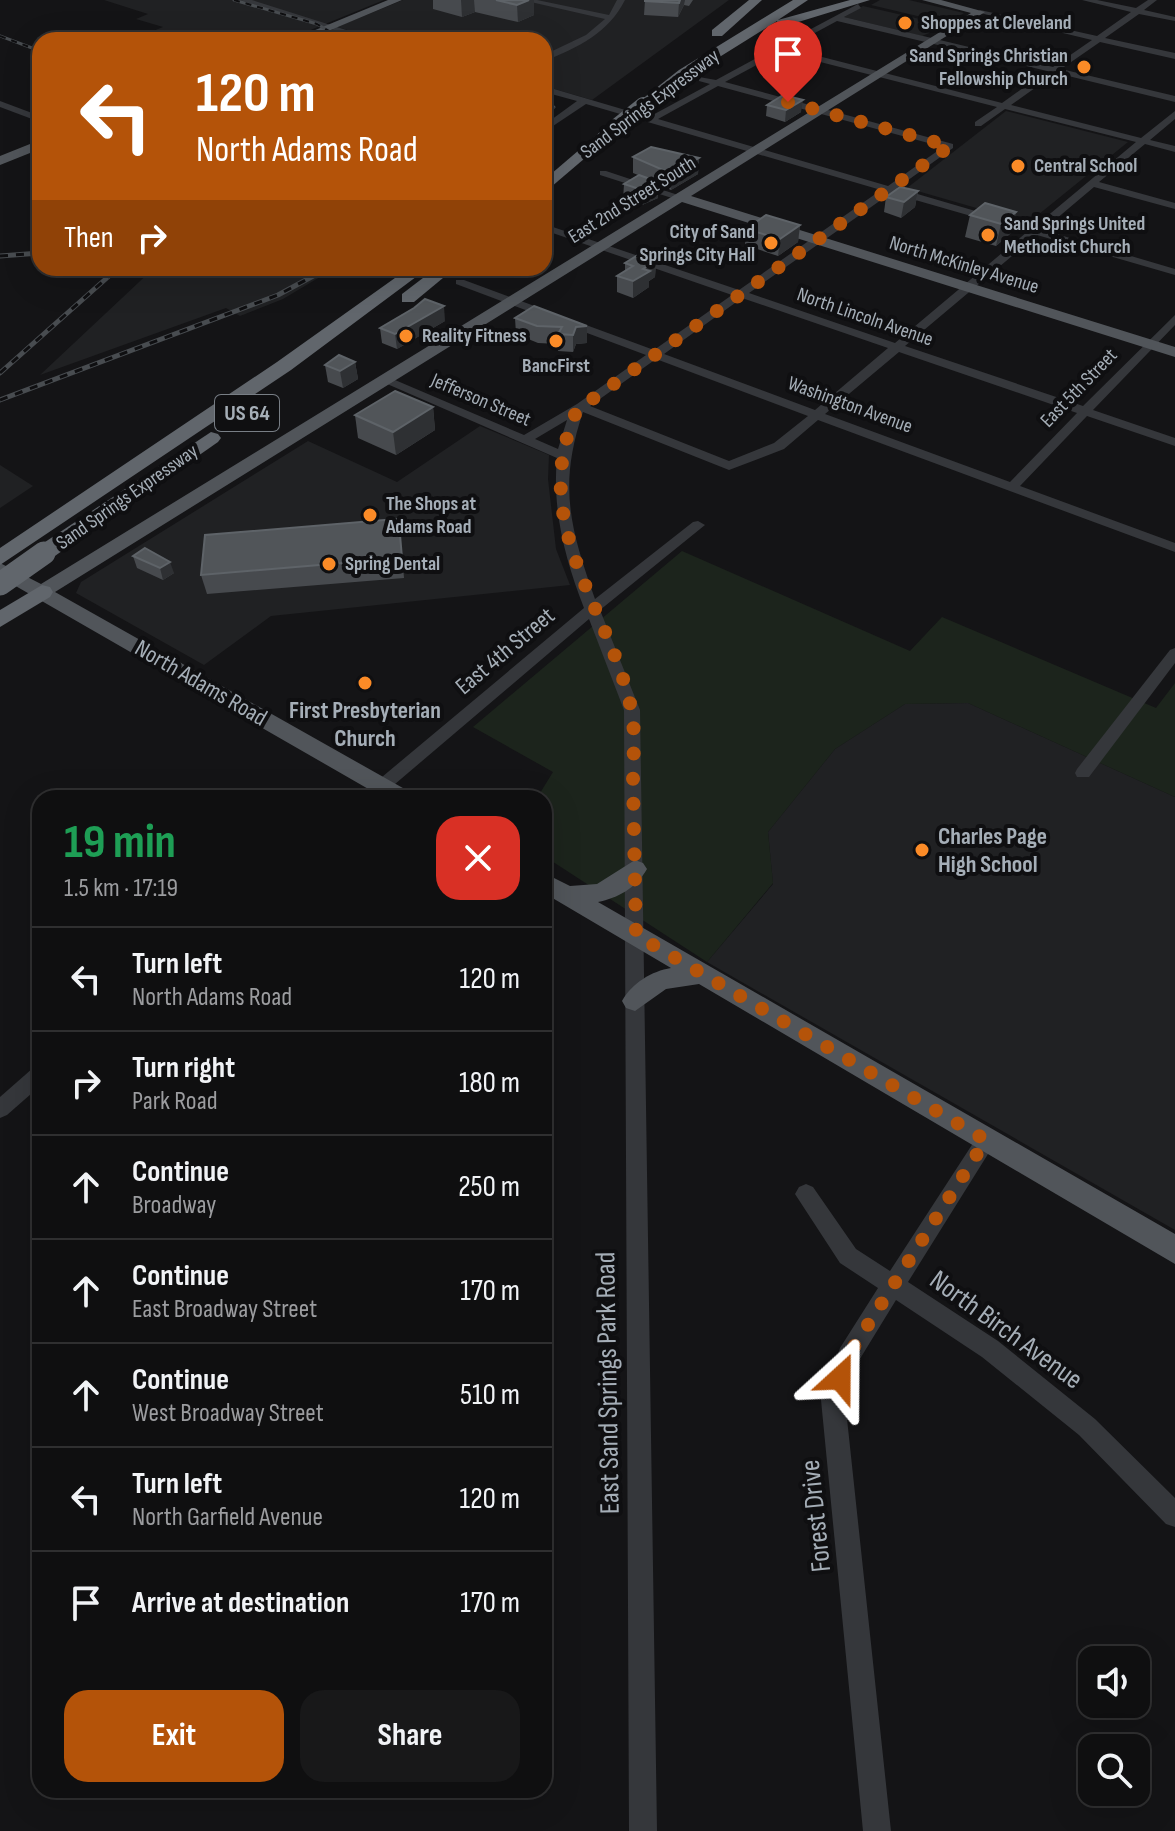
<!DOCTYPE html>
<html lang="en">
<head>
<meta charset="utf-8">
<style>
  :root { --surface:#0f0f10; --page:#181819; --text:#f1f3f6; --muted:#9b9c9f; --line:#2f2f30; --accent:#b45309 }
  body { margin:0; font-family:"Sofia Sans Condensed",sans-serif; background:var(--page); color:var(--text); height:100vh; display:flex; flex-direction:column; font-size:30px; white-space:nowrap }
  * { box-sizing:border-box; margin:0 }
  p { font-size:26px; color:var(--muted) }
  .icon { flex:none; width:44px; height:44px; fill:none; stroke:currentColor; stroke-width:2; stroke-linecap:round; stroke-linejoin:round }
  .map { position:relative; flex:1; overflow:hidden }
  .panel { position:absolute; left:32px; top:790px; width:520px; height:1008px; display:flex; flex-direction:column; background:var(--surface); border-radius:24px; box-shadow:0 8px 32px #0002,0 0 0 2px var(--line) }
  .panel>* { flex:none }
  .top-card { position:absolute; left:32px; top:32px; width:520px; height:244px; border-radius:24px; box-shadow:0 8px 32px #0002,0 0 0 2px var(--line); background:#b45309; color:#fff; overflow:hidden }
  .buttons { position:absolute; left:1078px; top:1646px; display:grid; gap:16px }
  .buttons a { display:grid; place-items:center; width:72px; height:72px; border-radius:16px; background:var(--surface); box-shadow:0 8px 32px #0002,0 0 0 2px var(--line); font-size:40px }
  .pin { position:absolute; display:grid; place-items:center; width:68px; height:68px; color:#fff; margin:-82px -34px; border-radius:50% 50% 50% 0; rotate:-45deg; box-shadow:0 0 8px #0007 }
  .pin .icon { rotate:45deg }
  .me { position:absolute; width:88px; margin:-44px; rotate:24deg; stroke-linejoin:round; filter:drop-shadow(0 0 6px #0008) }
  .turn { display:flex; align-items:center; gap:28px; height:168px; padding:0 32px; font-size:36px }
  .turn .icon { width:104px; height:104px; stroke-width:2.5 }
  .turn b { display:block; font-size:56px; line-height:68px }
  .then { display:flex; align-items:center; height:76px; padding:0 32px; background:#0003; gap:16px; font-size:30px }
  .round { display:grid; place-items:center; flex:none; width:84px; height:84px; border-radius:24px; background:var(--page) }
  .headline { display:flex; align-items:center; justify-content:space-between; height:136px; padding:0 32px }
  h1 { font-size:48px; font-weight:700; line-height:60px; color:#1e9e55 }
  .primary-button { display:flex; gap:16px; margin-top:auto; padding:16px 32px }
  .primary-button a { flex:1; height:92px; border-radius:24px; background:var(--accent); color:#fff; font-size:32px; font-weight:700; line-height:92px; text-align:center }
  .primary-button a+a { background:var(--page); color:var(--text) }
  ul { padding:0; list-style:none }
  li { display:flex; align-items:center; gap:24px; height:104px; padding:0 32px; border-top:2px solid var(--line) }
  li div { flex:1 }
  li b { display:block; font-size:30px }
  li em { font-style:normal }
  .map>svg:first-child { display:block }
</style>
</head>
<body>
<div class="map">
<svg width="1175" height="1831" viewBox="0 0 1175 1831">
  <rect width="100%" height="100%" fill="#141416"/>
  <g fill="#202123">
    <polygon points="104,0 384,0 286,40 164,40 146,34 163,27 136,19 148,14"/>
    <polygon points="403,0 729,0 592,100 544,86 544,40 383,40 337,27"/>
    <polygon points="880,0 909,0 964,13 947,23 871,5"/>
    <polygon points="863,6 946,25 946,26 922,36 844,17"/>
    <polygon points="1006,111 1128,142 1028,223 907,188"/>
    <polygon points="154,268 335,268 283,299 240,316 226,308 40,375"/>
    <polygon points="480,426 549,455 548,479 556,549 570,585 271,616 204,665 76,593 81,582 308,441 397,482"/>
    <polygon points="0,465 33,486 0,508"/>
    <polygon points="968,703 1175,797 1175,1230 707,962 773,884 768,832 835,749 905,704"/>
  </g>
  <polygon fill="#1c241c" points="682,551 910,651 942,617 1156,708 1175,683 1175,797 968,703 905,704 835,749 768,832 773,883 707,962 544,856 544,798 537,798 553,772 473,727"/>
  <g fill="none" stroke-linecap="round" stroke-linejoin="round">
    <g fill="#35373b" fill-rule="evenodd">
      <polygon points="240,0 252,0 378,40 365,40"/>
      <path d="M522,0h15l72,15 8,-15h8c-16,32 -47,48 -81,61v-6l42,-20 19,-16z"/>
      <path d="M1082,0h15l39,8 12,-8h9l-13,10 31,7v4l-36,-7 -34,24 70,15v6l-75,-17 -39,27 114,27v6l-119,-29 -45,32 130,33 34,-27v8l-25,21 25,6v6l-30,-8 -46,38 76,21v6l-81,-22 -51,43 132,39v6l-138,-40 -132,111 178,60 92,-91v10l-82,85 82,28v8l-88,-30 -67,70 155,57v9l-357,-132 -34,29 -55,21 -146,-58c-25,74 -13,116 12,187l98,-77 5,-1 7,4 -105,85 40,100 17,1121h-28l-5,-1121 -35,-91 -201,171h-12l-2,-4 2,-4 208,-174c-19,-49 -32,-98 -27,-150l-179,-78 10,-3 136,58 53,-31 69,-49 -190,-71v-4h8l190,70 78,-55 -188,-65v-6l195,66 142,-100 -295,-86 -42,28v-7l33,-24 -33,-9v-6l105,31 61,-33 -11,-3v-4l17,3 57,-31 -11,-2v-4l17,3 79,-42 3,4 -17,9 209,50 39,-27 -116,-28 4,-2 117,26 34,-24zM837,21l210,50 -45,32 -215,-55zM781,52l216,55 -22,15v4h6l24,-17 131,33 -103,86 -136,-40 56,-40v-4l-228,-62zM718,86l225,61 -55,39 -230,-67zM891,193l136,39 -132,111 -146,-50zM742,298l146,50 -73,62 -151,-56zM899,352l178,61 -67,69 -185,-68zM656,359l152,57 -34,27 -45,18 -139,-55zM567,420l-9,29 -23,-10z"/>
      <polygon points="0,101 40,116 40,122 0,107"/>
      <polygon points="600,171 606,171 684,197 675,199 600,175"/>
      <polygon points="1175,648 1175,663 1089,777 1077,777 1075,773 1077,769 1170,650"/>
      <polygon points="40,1066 40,1086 7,1115 0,1118 0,1097 33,1068"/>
      <polygon points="986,1131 993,1134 996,1140 993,1146 908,1282 998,1341 1095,1419 1175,1498 1175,1527 1166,1524 1079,1435 982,1357 896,1300 858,1362 845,1400 891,1831 863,1831 821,1400 840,1348 878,1288 840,1263 795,1194 799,1187 806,1184 813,1187 856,1249 890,1271 979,1134"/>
    </g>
    <g fill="#51555a" fill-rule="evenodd">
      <polygon points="388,0 402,0 307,40 291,40"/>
      <polygon points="922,0 941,0 985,12 691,196 1175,347 1175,357 682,202 55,592 410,792 413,798 384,798 0,577 0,563 41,584 971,13"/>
      <polygon points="40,140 40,149 0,165 0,156"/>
      <path d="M635,860l8,3 4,6c-11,19 -29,29 -49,33l577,332v30l-476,-280 -33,5 -31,22 -9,-3 -4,-7c10,-18 30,-30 49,-33l-127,-75v-20l26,13 27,-2z"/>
    </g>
    <g fill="#61666c" fill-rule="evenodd">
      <polygon points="749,0 762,0 722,36 712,36 712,30"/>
      <polygon points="793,0 808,0 778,20 850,0 870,0 782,27 778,26 777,21 689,76 648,107 636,104 679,70"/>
      <polygon points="613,121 625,124 544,193 544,180"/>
      <polygon points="409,268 428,268 291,370 0,565 0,548 277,362"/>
      <polygon points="436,268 455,268 414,302 402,302 402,294"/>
      <polygon points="211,432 218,434 221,438 218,442 52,558 36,558 33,553 36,548"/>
      <polygon points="42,585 50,587 53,592 50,597 0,627 0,610"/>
    </g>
    <g stroke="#484c50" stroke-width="3">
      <g id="rail-far1">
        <polyline points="234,0 317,24 344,40"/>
        <polyline points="0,36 40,51"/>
        <polyline points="544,114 554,107"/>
      </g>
    </g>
    <g stroke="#484c50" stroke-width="5">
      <g id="rail">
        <polyline points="0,256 40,253"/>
        <polyline points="0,373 118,268"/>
        <polyline points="0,400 278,295 328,268"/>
      </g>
    </g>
    <use href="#rail-far1" stroke="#0f0f11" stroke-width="2" stroke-dasharray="6" stroke-linecap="butt"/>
    <use href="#rail" stroke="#0f0f11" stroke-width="3" stroke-dasharray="8" stroke-linecap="butt"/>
    <polyline stroke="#61666c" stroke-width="14" points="618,124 643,104"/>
    <polyline stroke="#61666c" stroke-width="23" points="0,584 44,553"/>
  </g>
  <g fill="#474a4e">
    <polygon points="433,0 534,0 534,15 518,22 475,12 462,17 433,9"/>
    <polygon points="645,0 693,0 689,6 684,5 678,17 644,15"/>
    <polygon points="767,105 801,112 785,122 766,116"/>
    <polygon points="633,157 699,158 698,174 671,190 658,184 658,198 642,205 623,200 624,184 638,175 633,173"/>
    <polygon points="918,191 915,207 901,218 884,212 886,197"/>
    <polygon points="1016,212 1011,233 996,246 965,237 970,215"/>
    <polygon points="800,225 798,242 778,256 745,245 746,229"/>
    <polygon points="656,261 655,277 649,281 649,287 633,298 617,292 617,276 625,271 625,263"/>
    <polygon points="534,306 587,343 576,344 573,352 558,351 558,344 538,343 516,334 515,318"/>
    <polygon points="445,321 397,349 382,343 380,328"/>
    <polygon points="355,362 358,379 343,388 328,382 325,365"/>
    <polygon points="433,407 435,430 396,455 358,438 355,415"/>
    <polygon points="399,523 404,578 207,594 201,575"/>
    <polygon points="133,556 174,573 163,580 137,568"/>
  </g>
  <g fill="#2e3033">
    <polygon points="461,0 474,0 475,12 462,17"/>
    <polygon points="529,0 534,0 534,15 518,22 517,5"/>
    <polygon points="680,0 685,0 684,5 678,17 679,3"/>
    <polygon points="803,100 801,112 785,122 786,110"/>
    <polygon points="699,158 698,174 671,190 672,174"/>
    <polygon points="658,182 658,198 642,205 642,190"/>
    <polygon points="918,191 915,207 901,218 904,202"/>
    <polygon points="1016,212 1011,233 996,246 1001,224"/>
    <polygon points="800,225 798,242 778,256 780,239"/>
    <polygon points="656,261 655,277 649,281 649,287 633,298 633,281 643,269"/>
    <polygon points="444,306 445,321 397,349 395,334"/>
    <polygon points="587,326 587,343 576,344 573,352 573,335 576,327"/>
    <polygon points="355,362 358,379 343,388 340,371"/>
    <polygon points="433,407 435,430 396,455 393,432"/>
    <polygon points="170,562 174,573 163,580 160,568"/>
  </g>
  <g fill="#515559" stroke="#5e6368" stroke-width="2">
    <polygon points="496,0 529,0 517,5"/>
    <polygon points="645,0 680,0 679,3 645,1"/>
    <polygon points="783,95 803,100 786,110 767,105"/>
    <polygon points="651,147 699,158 672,174 633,157"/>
    <polygon points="639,175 658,182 642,190 624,184"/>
    <polygon points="900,187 918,191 904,202 886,197"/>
    <polygon points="985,203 1016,212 1001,224 970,215"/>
    <polygon points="766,215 800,225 780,239 746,229"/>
    <polygon points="638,255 656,261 643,269 650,271 633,281 617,276 633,266 625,263"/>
    <polygon points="425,299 444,306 395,334 380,328 414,308"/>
    <polygon points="534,306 587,326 576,327 573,335 558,334 562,327 537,326 515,318"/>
    <polygon points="339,355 355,362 340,371 325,365"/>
    <polygon points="395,391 433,407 393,432 355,415"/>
    <polygon points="396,519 399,523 402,558 201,575 205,535"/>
    <polygon points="145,548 170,562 160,568 133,556"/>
  </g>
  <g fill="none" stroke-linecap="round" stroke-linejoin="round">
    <path stroke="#b45309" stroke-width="14" stroke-dasharray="0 25.2" d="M788,102l162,44 -373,264c-51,113 32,196 54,298 5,23 2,51 2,74 1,51 2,102 3,153l350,205 -138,216 -8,22"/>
  </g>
  <g fill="#fb8b27" stroke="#0f0f11" stroke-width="3">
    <circle cx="905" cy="23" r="8"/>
    <circle cx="1084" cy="67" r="8"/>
    <circle cx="1018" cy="166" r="8"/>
    <circle cx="988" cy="235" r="8"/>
    <circle cx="771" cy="243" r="8"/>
    <circle cx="406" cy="336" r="8"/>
    <circle cx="556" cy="341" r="8"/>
    <circle cx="370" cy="515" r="8"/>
    <circle cx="329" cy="564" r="8"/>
    <circle cx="365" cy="683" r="8"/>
    <circle cx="922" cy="850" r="8"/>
  </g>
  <g text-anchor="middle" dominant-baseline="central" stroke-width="8" stroke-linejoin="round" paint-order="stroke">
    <g font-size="20" font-weight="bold" fill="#a5aeb7" stroke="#0f0f11" text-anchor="start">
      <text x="921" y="23">Shoppes at Cleveland</text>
      <text x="1068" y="56" text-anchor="end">Sand Springs Christian<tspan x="1068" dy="23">Fellowship Church</tspan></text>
      <text x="1034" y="166">Central School</text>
      <text x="1004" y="224">Sand Springs United<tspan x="1004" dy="23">Methodist Church</tspan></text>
      <text x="755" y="232" text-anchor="end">City of Sand<tspan x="755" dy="23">Springs City Hall</tspan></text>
      <text x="422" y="336">Reality Fitness</text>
      <text x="556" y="366" text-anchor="middle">BancFirst</text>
      <text x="386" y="504">The Shops at<tspan x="386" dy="23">Adams Road</tspan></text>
      <text x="345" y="564">Spring Dental</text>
    </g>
    <g font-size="20" fill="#a5aeb7" stroke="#0f0f11">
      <text transform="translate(650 104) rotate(-37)">Sand Springs Expressway</text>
      <text transform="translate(632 200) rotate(-32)">East 2nd Street South</text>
      <text transform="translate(964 265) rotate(17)">North McKinley Avenue</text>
      <text transform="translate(865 317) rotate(19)">North Lincoln Avenue</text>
      <text transform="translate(1079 388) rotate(-46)">East 5th Street</text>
      <text transform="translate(481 400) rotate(23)">Jefferson Street</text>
      <text transform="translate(850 405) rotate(20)">Washington Avenue</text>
      <text transform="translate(127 497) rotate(-35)">Sand Springs Expressway</text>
    </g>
    <rect fill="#0f0f11" stroke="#787e85" stroke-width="2" x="215" y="395" width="64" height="36" rx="6"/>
    <g font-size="22" font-weight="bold" fill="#a5aeb7">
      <text x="247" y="413">US 64</text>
    </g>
    <g font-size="24" fill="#a5aeb7" stroke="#0f0f11">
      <text transform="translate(505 651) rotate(-40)">East 4th Street</text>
      <text transform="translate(201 683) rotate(30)">North Adams Road</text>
    </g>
    <g font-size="24" font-weight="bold" fill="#a5aeb7" stroke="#0f0f11">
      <text x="365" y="710">First Presbyterian<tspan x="365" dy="28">Church</tspan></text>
      <text x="938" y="836" text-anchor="start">Charles Page<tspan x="938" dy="28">High School</tspan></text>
    </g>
    <g font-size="28" fill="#a5aeb7" stroke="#0f0f11">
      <text transform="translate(1006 1330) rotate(36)">North Birch Avenue</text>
      <text transform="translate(608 1383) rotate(-91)">East Sand Springs Park Road</text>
      <text transform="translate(816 1516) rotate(-96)">Forest Drive</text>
    </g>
  </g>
</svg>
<div class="buttons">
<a><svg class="icon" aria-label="sound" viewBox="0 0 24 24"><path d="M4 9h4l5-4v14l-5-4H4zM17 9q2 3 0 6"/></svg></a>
<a><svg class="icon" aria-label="search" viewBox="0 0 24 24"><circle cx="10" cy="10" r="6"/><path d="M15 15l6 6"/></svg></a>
</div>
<div class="pin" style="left:788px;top:102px;background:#d93025"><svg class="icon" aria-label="arrive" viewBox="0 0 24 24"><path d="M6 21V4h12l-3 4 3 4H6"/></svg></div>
<svg class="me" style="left:840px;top:1378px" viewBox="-20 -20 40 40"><path d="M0-17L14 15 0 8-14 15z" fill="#b45309" stroke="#fff" stroke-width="4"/></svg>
<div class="top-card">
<div class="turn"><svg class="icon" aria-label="left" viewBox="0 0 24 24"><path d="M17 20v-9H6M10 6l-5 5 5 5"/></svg><div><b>120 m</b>North Adams Road</div></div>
<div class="then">Then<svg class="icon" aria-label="right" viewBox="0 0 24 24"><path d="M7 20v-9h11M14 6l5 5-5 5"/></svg></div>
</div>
<section class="panel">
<div class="headline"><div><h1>19 min</h1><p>1.5 km · 17:19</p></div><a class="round" style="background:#d93025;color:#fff"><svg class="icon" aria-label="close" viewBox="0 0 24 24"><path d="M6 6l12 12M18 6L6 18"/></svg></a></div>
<ul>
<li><svg class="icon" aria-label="left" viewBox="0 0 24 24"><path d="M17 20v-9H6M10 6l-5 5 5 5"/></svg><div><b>Turn left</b><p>North Adams Road</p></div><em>120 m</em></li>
<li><svg class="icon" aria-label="right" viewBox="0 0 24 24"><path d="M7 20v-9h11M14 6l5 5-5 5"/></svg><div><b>Turn right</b><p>Park Road</p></div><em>180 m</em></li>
<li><svg class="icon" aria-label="ahead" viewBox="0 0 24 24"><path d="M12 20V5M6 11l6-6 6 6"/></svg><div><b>Continue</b><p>Broadway</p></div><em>250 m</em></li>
<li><svg class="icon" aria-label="ahead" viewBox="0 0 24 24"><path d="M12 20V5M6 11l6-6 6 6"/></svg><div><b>Continue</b><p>East Broadway Street</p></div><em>170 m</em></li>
<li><svg class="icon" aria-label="ahead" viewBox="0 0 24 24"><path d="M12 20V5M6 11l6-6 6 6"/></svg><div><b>Continue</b><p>West Broadway Street</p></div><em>510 m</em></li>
<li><svg class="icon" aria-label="left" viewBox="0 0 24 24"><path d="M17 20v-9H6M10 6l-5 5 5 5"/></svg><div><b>Turn left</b><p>North Garfield Avenue</p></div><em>120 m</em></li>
<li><svg class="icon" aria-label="arrive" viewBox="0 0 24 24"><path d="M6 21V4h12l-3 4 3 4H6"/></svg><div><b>Arrive at destination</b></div><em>170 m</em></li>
</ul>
<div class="primary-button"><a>Exit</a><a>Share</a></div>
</section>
</div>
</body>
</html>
